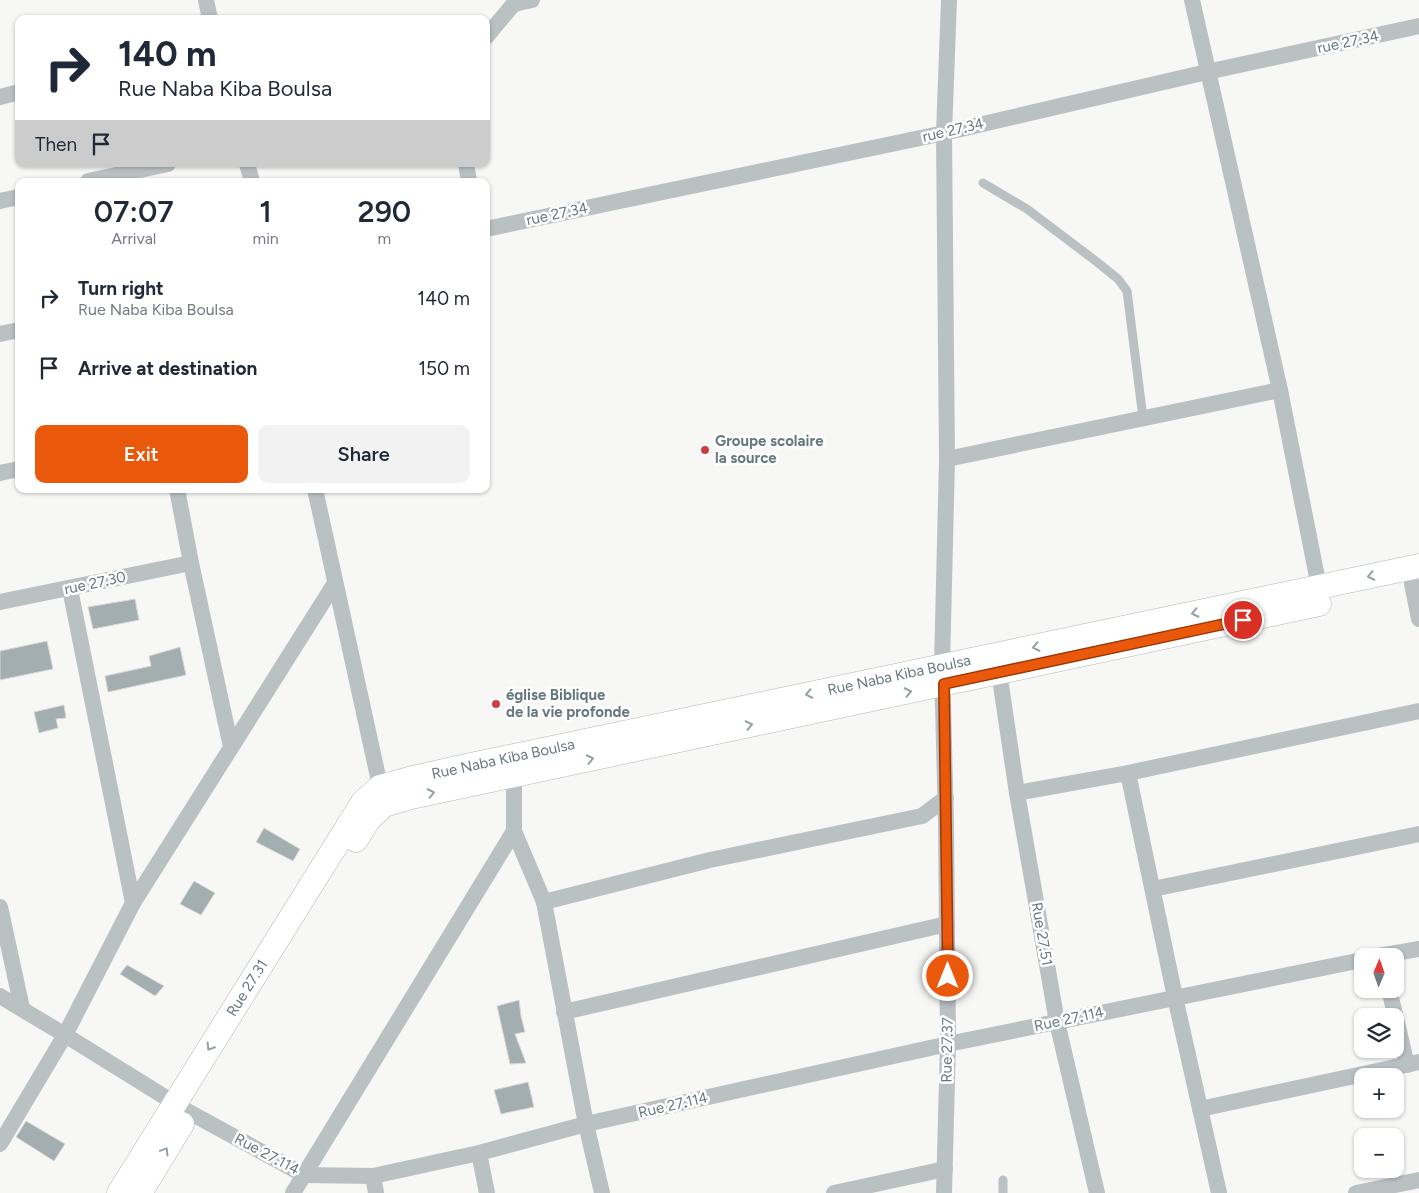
<!DOCTYPE html>
<html lang="en">
<head>
<meta charset="utf-8">
<style>
  :root { --surface:#fff; --page:#f2f2f3; --text:#1f2937; --muted:#747a83; --accent:#ea580c }
  body { margin:0; font-family:Figtree,sans-serif; background:var(--page); color:var(--text); height:100vh; display:flex; flex-direction:column; font-size:19px; white-space:nowrap }
  * { box-sizing:border-box; margin:0 }
  p { font-size:16px; color:var(--muted) }
  .icon { flex:none; width:28px; height:28px; fill:none; stroke:currentColor; stroke-width:2; stroke-linecap:round; stroke-linejoin:round }
  .map { position:relative; flex:1; overflow:hidden }
  .details { position:absolute; left:15px; top:178px; width:475px; height:315px; display:flex; flex-direction:column; background:var(--surface); border-radius:10px; box-shadow:0 1px 4px #0004 }
  .details>* { flex:none }
  .guide { position:absolute; left:15px; top:15px; width:475px; height:152px; border-radius:10px; box-shadow:0 1px 4px #0004; background:#fff; color:var(--text); overflow:hidden }
  .needle { width:32px; rotate:2deg }
  .tools { position:absolute; left:1354px; top:948px; display:grid; gap:10px }
  .tools a { display:grid; place-items:center; width:50px; height:50px; border-radius:10px; background:var(--surface); box-shadow:0 1px 4px #0004; font-size:25px }
  .pin { position:absolute; display:grid; place-items:center; width:42px; height:42px; color:#fff; margin:-21px; border:2px solid #fff; border-radius:50%; box-shadow:0 1px 5px #0007 }
  .me { position:absolute; width:55px; margin:-28px; rotate:0deg; stroke-linejoin:round; filter:drop-shadow(0 0 4px #0008) }
  .turn { display:flex; align-items:center; gap:18px; height:105px; padding:0 20px; font-size:22px }
  .turn .icon { width:65px; height:65px; stroke-width:2.5 }
  .turn b { display:block; font-size:35px; line-height:42px }
  .then { display:flex; align-items:center; height:48px; padding:0 20px; background:#0003; gap:10px; font-size:19px }
  .eta { display:flex; justify-content:space-evenly; align-items:center; height:85px; text-align:center }
  .eta b { font-size:30px; font-weight:600; line-height:35px }
  .primary-button { display:flex; gap:10px; margin-top:auto; padding:10px 20px }
  .primary-button a { flex:1; height:58px; border-radius:10px; background:var(--accent); color:#fff; font-size:20px; font-weight:600; line-height:58px; text-align:center }
  .primary-button a+a { background:var(--page); color:var(--text) }
  ul { padding:0; list-style:none }
  li { display:flex; align-items:center; gap:15px; height:70px; padding:0 20px }
  li div { flex:1 }
  li b { display:block; font-size:19px }
  li em { font-style:normal }
  .map>svg:first-child { display:block }
</style>
</head>
<body>
<div class="map">
<svg width="1419" height="1193" viewBox="0 0 1419 1193">
  <rect width="100%" height="100%" fill="#f7f7f5"/>
  <g fill="#a2aeaf" stroke="#d9d9d7">
    <polygon points="135,599 139,620 93,629 88,607"/>
    <polygon points="47,641 53,669 0,680 0,651"/>
    <polygon points="180,647 186,675 108,692 105,676 151,666 149,656"/>
    <polygon points="64,705 66,718 56,719 58,728 39,733 34,712"/>
    <polygon points="264,828 300,849 293,861 256,842"/>
    <polygon points="194,881 215,893 201,915 180,904"/>
    <polygon points="127,965 164,986 155,996 120,974"/>
    <polygon points="519,1000 521,1016 525,1032 515,1034 526,1063 510,1064 497,1006"/>
    <polygon points="528,1082 534,1107 501,1114 494,1090"/>
    <polygon points="26,1121 65,1144 54,1161 16,1137"/>
  </g>
  <g fill="none" stroke-linecap="round" stroke-linejoin="round">
    <g stroke="#afb7b9" stroke-width="25">
      <g id="secondary">
        <polyline points="356,840 369,819 384,805 411,797 1319,604"/>
        <polyline points="119,1193 363,802 380,787 409,779 457,768 1419,566"/>
        <polyline points="140,1193 182,1124"/>
      </g>
    </g>
    <g stroke="#bac1c2" stroke-width="9">
      <polyline points="983,183 1027,209 1097,262 1118,279 1127,291 1143,418"/>
      <polyline points="1003,1193 1003,1180"/>
    </g>
    <g stroke="#bac1c2" stroke-width="16">
      <polyline points="206,0 210,19"/>
      <polyline points="1192,0 1280,390 1319,587"/>
      <polyline points="514,4 532,0"/>
      <polyline points="486,37 517,0"/>
      <polyline points="0,97 19,92"/>
      <polyline points="247,164 252,181"/>
      <polyline points="466,164 469,181"/>
      <polyline points="88,181 168,164"/>
      <polyline points="0,201 19,197"/>
      <polyline points="486,229 944,133 1207,72 1419,26"/>
      <polyline points="0,334 19,330"/>
      <polyline points="947,459 1280,390"/>
      <polyline points="0,473 19,469"/>
      <polyline points="177,489 191,563 231,747"/>
      <polyline points="315,489 382,795"/>
      <polyline points="1412,584 1419,619"/>
      <polyline points="70,589 133,903"/>
      <polyline points="0,602 191,563"/>
      <polyline points="999,672 1017,793 1057,1022 1097,1193"/>
      <polyline points="1128,773 1175,997 1219,1193"/>
      <polyline points="514,775 514,831 544,902 586,1124 602,1193"/>
      <polyline points="1017,793 1128,773 1419,711"/>
      <polyline points="1153,889 1419,834"/>
      <polyline points="544,902 710,860 922,816 946,798"/>
      <polyline points="0,907 22,1008"/>
      <polyline points="1379,956 1419,949"/>
      <polyline points="1389,989 1407,1065"/>
      <polyline points="0,996 65,1035 189,1112 304,1175 373,1176 479,1153 586,1124 948,1044 1362,960"/>
      <polyline points="564,1012 947,924"/>
      <polyline points="1200,1109 1419,1062"/>
      <polyline points="0,1144 65,1035 133,903 335,583"/>
      <polyline points="479,1153 487,1193"/>
      <polyline points="373,1176 376,1193"/>
      <polyline points="293,1193 514,831"/>
      <polyline points="834,1193 945,1169"/>
      <polyline points="944,1193 948,1044 946,823 942,666 947,459 944,133 949,0"/>
      <polyline points="1356,1193 1419,1180"/>
    </g>
    <use href="#secondary" stroke="#fff" stroke-width="24"/>
  </g>
  <defs><path id="oneway-chevron" d="M-2-3.5L2.5 0L-2 3.5" fill="none" stroke-width="1.6" stroke-linecap="round" stroke-linejoin="round" transform="scale(1.25)"/></defs>
  <g stroke="#94a1a3">
    <use href="#oneway-chevron" transform="translate(1371 576) rotate(168)"/>
    <use href="#oneway-chevron" transform="translate(1195 613) rotate(168)"/>
    <use href="#oneway-chevron" transform="translate(1036 647) rotate(168)"/>
    <use href="#oneway-chevron" transform="translate(908 692) rotate(-12)"/>
    <use href="#oneway-chevron" transform="translate(809 694) rotate(168)"/>
    <use href="#oneway-chevron" transform="translate(749 725) rotate(-12)"/>
    <use href="#oneway-chevron" transform="translate(590 759) rotate(-12)"/>
    <use href="#oneway-chevron" transform="translate(431 793) rotate(-12)"/>
    <use href="#oneway-chevron" transform="translate(210 1047) rotate(122)"/>
    <use href="#oneway-chevron" transform="translate(165 1151) rotate(-59)"/>
  </g>
  <g fill="none" stroke-linecap="round" stroke-linejoin="round">
    <g stroke="#983908" stroke-width="12">
      <polyline id="route" points="948,976 944,684 1243,620"/>
    </g>
    <use href="#route" stroke="#ea580c" stroke-width="9"/>
  </g>
  <g fill="#cf3d40" stroke="#fff" stroke-width="2">
    <circle cx="705" cy="450" r="5"/>
    <circle cx="496" cy="704" r="5"/>
  </g>
  <g text-anchor="middle" dominant-baseline="central" stroke-width="5" stroke-linejoin="round" paint-order="stroke">
    <g font-size="15" fill="#66797c" stroke="#fff">
      <text transform="translate(1348 42) rotate(-12)">rue 27.34</text>
      <text transform="translate(953 130) rotate(-13)">rue 27.34</text>
      <text transform="translate(557 214) rotate(-12)">rue 27.34</text>
      <text transform="translate(95 583) rotate(-12)">rue 27.30</text>
      <text transform="translate(899 675) rotate(-12)">Rue Naba Kiba Boulsa</text>
      <text transform="translate(503 759) rotate(-12)">Rue Naba Kiba Boulsa</text>
      <text transform="translate(1042 934) rotate(80)">Rue 27.51</text>
      <text transform="translate(247 988) rotate(-58)">Rue 27.31</text>
      <text transform="translate(1069 1019) rotate(-12)">Rue 27.114</text>
      <text transform="translate(947 1050) rotate(-89)">Rue 27.37</text>
      <text transform="translate(673 1105) rotate(-13)">Rue 27.114</text>
      <text transform="translate(267 1154) rotate(28)">Rue 27.114</text>
    </g>
    <g font-size="15" font-weight="bold" fill="#66797c" stroke="#fff" text-anchor="start">
      <text x="715" y="441">Groupe scolaire<tspan x="715" dy="17">la source</tspan></text>
      <text x="506" y="695">église Biblique<tspan x="506" dy="17">de la vie profonde</tspan></text>
    </g>
  </g>
</svg>
<div class="tools">
<a><svg class="needle" viewBox="-14 -14 28 28"><path d="M0-13l5 13h-10z" fill="#e53935"/><path d="M0 13l5-13h-10z" fill="#747a83"/></svg></a>
<a><svg class="icon" aria-label="layers" viewBox="0 0 24 24"><path d="M12 4l9 5-9 5-9-5zM3 14l9 5 9-5"/></svg></a>
<a>+</a>
<a>−</a>
</div>
<div class="pin" style="left:1243px;top:620px;background:#d93025"><svg class="icon" aria-label="arrive" viewBox="0 0 24 24"><path d="M6 21V4h12l-3 4 3 4H6"/></svg></div>
<svg class="me" style="left:948px;top:976px" viewBox="-20 -20 40 40"><circle r="17" fill="#ea580c" stroke="#fff" stroke-width="3"/><path d="M0-11L8 9 0 5-8 9z" fill="#fff"/></svg>
<div class="guide">
<div class="turn"><svg class="icon" aria-label="right" viewBox="0 0 24 24"><path d="M7 20v-9h11M14 6l5 5-5 5"/></svg><div><b>140 m</b>Rue Naba Kiba Boulsa</div></div>
<div class="then">Then<svg class="icon" aria-label="arrive" viewBox="0 0 24 24"><path d="M6 21V4h12l-3 4 3 4H6"/></svg></div>
</div>
<section class="details">
<div class="eta">
<div><b>07:07</b><p>Arrival</p></div>
<div><b>1</b><p>min</p></div>
<div><b>290</b><p>m</p></div>
</div>
<ul>
<li><svg class="icon" aria-label="right" viewBox="0 0 24 24"><path d="M7 20v-9h11M14 6l5 5-5 5"/></svg><div><b>Turn right</b><p>Rue Naba Kiba Boulsa</p></div><em>140 m</em></li>
<li><svg class="icon" aria-label="arrive" viewBox="0 0 24 24"><path d="M6 21V4h12l-3 4 3 4H6"/></svg><div><b>Arrive at destination</b></div><em>150 m</em></li>
</ul>
<div class="primary-button"><a>Exit</a><a>Share</a></div>
</section>
</div>
</body>
</html>
